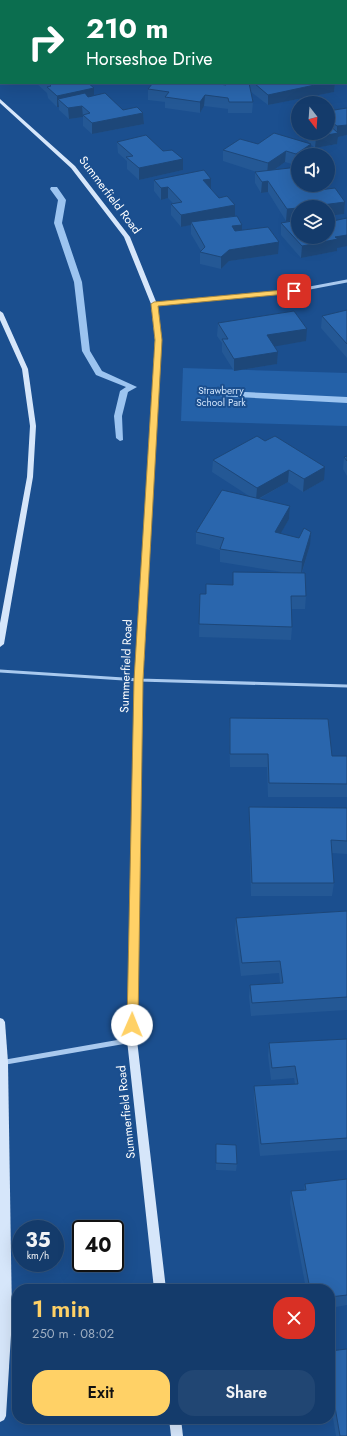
<!DOCTYPE html>
<html lang="en">
<head>
<meta charset="utf-8">
<style>
  :root { --surface:#143b6b; --page:#214673; --text:#f1f3f6; --muted:#9dadc1; --line:#33557e; --accent:#ffd166 }
  body { margin:0; font-family:Jost,sans-serif; background:var(--page); color:var(--text); height:100vh; display:flex; flex-direction:column; font-size:15px; white-space:nowrap }
  * { box-sizing:border-box; margin:0 }
  p { font-size:13px; color:var(--muted) }
  .icon { flex:none; width:22px; height:22px; fill:none; stroke:currentColor; stroke-width:2; stroke-linecap:round; stroke-linejoin:round }
  .map { position:relative; flex:1; overflow:hidden }
  .sheet { position:absolute; left:12px; top:1284px; width:323px; height:140px; display:flex; flex-direction:column; background:var(--surface); border-radius:16px; box-shadow:0 4px 16px #0002,0 0 0 1px var(--line) }
  .sheet>* { flex:none }
  .hud { position:absolute; left:0px; top:0px; width:347px; height:84px; box-shadow:0 4px 16px #0002,0 0 0 1px var(--line); background:#0b6e4f; color:#fff; overflow:hidden }
  .needle { width:26px; rotate:163deg }
  .controls { position:absolute; left:291px; top:96px; display:grid; gap:8px }
  .controls a { display:grid; place-items:center; width:44px; height:44px; border-radius:50%; background:var(--surface); box-shadow:0 4px 16px #0002,0 0 0 1px var(--line); font-size:20px }
  .speed { position:absolute; left:12px; top:1220px; display:flex; gap:8px; font-size:20px; font-weight:700; text-align:center }
  .speed>* { display:grid; place-content:center; width:52px; height:52px; border-radius:50%; background:var(--surface); box-shadow:0 4px 16px #0002,0 0 0 1px var(--line); line-height:1 }
  .speed small { font-size:10px; font-weight:400 }
  .speed .limit { border:2px solid #111; border-radius:6px; background:#fff; color:#111 }
  .pin { position:absolute; display:grid; place-items:center; width:34px; height:34px; color:#fff; margin:-17px; border-radius:8px; box-shadow:0 2px 6px #0006 }
  .me { position:absolute; width:44px; margin:-22px; rotate:1deg; stroke-linejoin:round; filter:drop-shadow(0 0 3px #0008) }
  .turn { display:flex; align-items:center; gap:14px; height:84px; padding:0 20px; font-size:18px }
  .turn .icon { width:52px; height:52px; stroke-width:2.5 }
  .turn b { display:block; font-size:28px; line-height:34px }
  .round { display:grid; place-items:center; flex:none; width:42px; height:42px; border-radius:16px; background:var(--page) }
  .headline { display:flex; align-items:center; justify-content:space-between; height:68px; padding:0 20px }
  h1 { font-size:24px; font-weight:600; line-height:30px; color:var(--accent) }
  .primary-button { display:flex; gap:8px; margin-top:auto; padding:8px 20px }
  .primary-button a { flex:1; height:46px; border-radius:16px; background:var(--accent); color:#111; font-size:16px; font-weight:600; line-height:46px; text-align:center }
  .primary-button a+a { background:var(--page); color:var(--text) }
  .map>svg:first-child { display:block }
</style>
</head>
<body>
<div class="map">
<svg width="347" height="1436" viewBox="0 0 347 1436">
  <rect width="100%" height="100%" fill="#1b4f8f"/>
  <polygon fill="#2461a8" points="183,368 347,373 347,426 181,421"/>
  <g fill="none" stroke-linecap="round" stroke-linejoin="round">
    <g fill="#9cc4f0" fill-rule="evenodd">
      <polygon points="51,187 57,187 66,200 62,223 82,282 90,351 102,371 137,387 128,392 122,416 123,440 120,441 116,438 114,416 120,391 126,387 96,375 82,351 74,282 54,223 58,200 50,189"/>
      <polygon points="203,390 347,397 347,403 200,395 200,391"/>
    </g>
    <polyline stroke="#a9c9ee" stroke-width="3" points="0,671 139,680 347,686"/>
    <polyline stroke="#a9c9ee" stroke-width="3" points="154,304 294,291 347,281"/>
    <polyline stroke="#a9c9ee" stroke-width="5" points="0,1063 132,1040"/>
    <g fill="#d6e6fa" fill-rule="evenodd">
      <polygon points="0,0 4,0 1,1"/>
      <polygon points="0,99 75,166 130,237 157,304 161,340 143,680 137,1040 166,1289 154,1289 127,1040 135,680 155,340 151,304 124,237 71,168 0,103"/>
      <polygon points="0,311 3,313 28,369 36,426 33,477 4,644 0,647 0,623 27,477 30,426 22,369 0,320"/>
      <polygon points="0,1018 3,1019 5,1022 8,1062 12,1319 6,1416 4,1420 0,1422"/>
      <polygon points="169,1419 181,1419 183,1436 171,1436"/>
    </g>
  </g>
  <g fill="#245895">
    <polygon points="1,12 1,59 0,58 0,13"/>
    <polygon points="36,83 88,83 94,88 94,95 123,110 143,113 144,124 92,134 83,126 83,117 69,119 59,110 59,107 57,107 48,98 47,93"/>
    <polygon points="149,83 212,83 225,85 225,83 250,88 250,83 335,83 334,92 268,105 251,92 253,102 252,113 228,113 228,109 204,106 200,113 165,108 165,102 148,100 148,89 153,84"/>
    <polygon points="347,108 347,135 338,137 337,144 315,148 299,133 328,133 328,111"/>
    <polygon points="298,116 298,132 294,128 294,117"/>
    <polygon points="117,142 183,170 139,180 127,169 127,161 118,153"/>
    <polygon points="258,144 311,144 310,155 298,155 298,163 295,165 285,162 274,170 309,185 309,189 311,191 345,202 344,214 328,216 328,207 298,220 286,221 268,192 261,193 255,183 255,172 257,172 223,161 223,150"/>
    <polygon points="154,180 211,189 219,198 235,205 235,216 242,230 278,254 229,261 221,269 200,264 200,252 201,251 191,234 191,225 181,227 171,215 171,204 173,203 168,198 161,200 154,191"/>
    <polygon points="281,223 337,248 337,251 301,258 281,235"/>
    <polygon points="347,310 347,358 321,328 322,316"/>
    <polygon points="218,323 306,341 274,346 278,352 277,364 234,371 222,352 222,343 217,336"/>
    <polygon points="257,436 324,480 303,492 288,482 259,499 290,506 289,519 280,534 310,545 302,573 306,596 305,609 291,609 292,627 291,640 199,637 200,594 206,594 232,585 288,573 220,562 220,550 196,544 196,532 249,496 212,472 213,460"/>
    <polygon points="347,456 347,476 343,469 344,457"/>
    <polygon points="230,718 332,756 347,756 347,797 268,797 267,767 230,767 229,731"/>
    <polygon points="249,807 347,808 347,854 332,853 334,883 332,896 251,896 249,820"/>
    <polygon points="347,911 347,1010 251,1016 249,997 250,985 280,983 279,973 241,976 235,930 236,918"/>
    <polygon points="347,1039 347,1150 260,1156 254,1099 254,1086 295,1084 294,1078 271,1080 268,1056 269,1043"/>
    <polygon points="216,1144 237,1164 236,1171 216,1170"/>
    <polygon points="347,1179 347,1305 330,1308 330,1289 306,1289 290,1203 291,1191 304,1190 305,1184"/>
    <polygon points="330,1351 347,1436 336,1436 330,1400"/>
  </g>
  <g fill="#1d4779">
    <polygon points="158,0 181,0 181,1 153,1"/>
    <polygon points="195,0 206,0 202,1 195,1"/>
    <polygon points="347,0 347,10 346,11 346,1 344,1"/>
    <polygon points="0,36 1,36 1,46 0,47"/>
    <rect x="346" y="57" width="1" height="11"/>
    <polygon points="324,83 335,83 334,92 268,105 268,95"/>
    <polygon points="94,88 94,99 58,99 59,107 57,107 57,96"/>
    <polygon points="205,95 204,106 200,113 200,102"/>
    <polygon points="82,106 83,117 69,119 68,108"/>
    <polygon points="143,113 144,124 92,134 92,123"/>
    <polygon points="333,123 332,134 337,133 337,126 347,125 347,135 338,137 337,144 315,148 316,137 328,124"/>
    <polygon points="311,144 310,155 298,155 298,163 295,165 296,154"/>
    <polygon points="286,151 285,162 267,175 268,163"/>
    <polygon points="183,159 183,170 139,180 139,168"/>
    <polygon points="211,179 211,190 203,180"/>
    <polygon points="268,181 268,192 261,193 262,182"/>
    <polygon points="168,187 168,198 161,200 161,188"/>
    <polygon points="345,202 344,214 328,216 328,207 307,207"/>
    <polygon points="235,205 235,216 191,222 191,225 181,227 181,215"/>
    <polygon points="298,208 298,220 286,221 287,209"/>
    <polygon points="242,225 242,236 231,238 232,226"/>
    <polygon points="347,235 347,246 337,248 337,251 301,258 302,246 335,237"/>
    <polygon points="279,242 278,254 229,261 221,269 221,257 229,250"/>
    <polygon points="307,329 306,341 266,348 267,335"/>
    <polygon points="278,352 277,364 234,371 234,359"/>
    <polygon points="325,467 324,480 303,492 304,479"/>
    <polygon points="289,470 288,482 256,500 257,488"/>
    <polygon points="290,506 289,519 274,545 275,532"/>
    <polygon points="311,532 310,545 301,575 302,562"/>
  </g>
  <g fill="#2a66ad" stroke="#1d4779">
    <polygon points="75,0 102,0 103,1 76,1"/>
    <polygon points="113,0 158,0 153,1 114,1"/>
    <polygon points="271,0 347,0 344,1 273,1"/>
    <polygon points="1,12 1,36 0,36 0,13"/>
    <polygon points="347,40 347,57 346,57 346,41"/>
    <polygon points="48,83 88,83 94,88 57,96 47,87 51,86"/>
    <polygon points="153,83 212,83 226,85 225,83 249,83 253,102 229,102 228,98 205,95 200,102 165,97 169,92 148,89"/>
    <polygon points="254,83 324,83 268,95"/>
    <polygon points="85,93 88,97 105,93 123,110 137,107 143,113 92,123 83,115 90,113 82,106 68,108 58,99"/>
    <polygon points="347,108 347,125 337,126 333,123 328,124 338,133 316,137 312,133 328,133 328,111"/>
    <polygon points="298,116 298,120 294,117"/>
    <polygon points="274,133 311,144 296,154 286,151 268,163 223,150 240,139 258,144"/>
    <polygon points="146,135 163,151 172,150 183,159 139,168 126,157 133,156 117,142"/>
    <polygon points="298,167 298,185 306,185 311,191 335,188 345,202 307,207 298,207 298,208 287,209 268,181 262,182 255,172"/>
    <polygon points="204,170 211,179 203,180 219,198 227,196 235,205 181,215 171,204 182,202 168,187 161,188 154,180"/>
    <polygon points="237,216 242,225 232,226 235,231 268,227 279,242 229,250 221,257 200,252 205,247 191,222"/>
    <polygon points="347,218 347,235 335,237 338,239 302,246 281,223 298,220 298,237 328,237 328,222"/>
    <polygon points="347,310 347,344 322,316"/>
    <polygon points="294,311 307,329 267,335 278,352 234,359 222,339 228,339 218,323"/>
    <polygon points="257,436 265,441 275,436 325,467 304,479 289,470 257,488 213,460"/>
    <polygon points="347,456 347,461 344,457"/>
    <polygon points="222,490 290,506 275,532 299,538 304,528 311,532 302,562 220,549 224,538 196,532"/>
    <polygon points="233,572 305,573 306,596 291,596 292,627 199,624 200,594 206,594 206,584 233,585"/>
    <polygon points="230,718 328,719 332,756 347,756 347,784 269,783 268,754 230,754"/>
    <polygon points="249,807 347,808 347,841 331,840 334,883 252,883"/>
    <polygon points="347,911 347,997 252,1003 250,985 283,983 280,961 242,963 236,918"/>
    <polygon points="347,1039 347,1138 261,1144 254,1086 298,1084 295,1066 272,1068 269,1043"/>
    <polygon points="216,1144 236,1145 237,1164 216,1163"/>
    <polygon points="347,1179 347,1295 330,1297 330,1289 310,1289 291,1191 306,1190 305,1184"/>
    <polygon points="347,1349 347,1436 340,1436 330,1378 330,1351"/>
  </g>
  <polygon fill="#ffd166" stroke="#a68842" points="294,289 298,291 297,293 158,306 162,340 143,680 138,1025 136,1028 128,1028 127,1025 134,680 155,340 151,304 154,302"/>
  <g text-anchor="middle" dominant-baseline="central" stroke-width="4" stroke-linejoin="round" paint-order="stroke">
    <g font-size="10" fill="#cfe3fa" stroke="#1b4f8f">
      <text x="221" y="390">Strawberry<tspan x="221" dy="12">School Park</tspan></text>
    </g>
    <g font-size="12" fill="#fff" stroke="#1b4f8f">
      <text transform="translate(110 195) rotate(53)">Summerfield Road</text>
      <text transform="translate(126 666) rotate(-88)">Summerfield Road</text>
      <text transform="translate(126 1112) rotate(-96)">Summerfield Road</text>
    </g>
  </g>
</svg>
<div class="controls">
<a><svg class="needle" viewBox="-14 -14 28 28"><path d="M0-13l5 13h-10z" fill="#e53935"/><path d="M0 13l5-13h-10z" fill="#9dadc1"/></svg></a>
<a><svg class="icon" aria-label="sound" viewBox="0 0 24 24"><path d="M4 9h4l5-4v14l-5-4H4zM17 9q2 3 0 6"/></svg></a>
<a><svg class="icon" aria-label="layers" viewBox="0 0 24 24"><path d="M12 4l9 5-9 5-9-5zM3 14l9 5 9-5"/></svg></a>
</div>
<div class="speed"><div>35<small>km/h</small></div><div class="limit">40</div></div>
<div class="pin" style="left:294px;top:291px;background:#d93025"><svg class="icon" aria-label="arrive" viewBox="0 0 24 24"><path d="M6 21V4h12l-3 4 3 4H6"/></svg></div>
<svg class="me" style="left:132px;top:1025px" viewBox="-20 -20 40 40"><circle r="19" fill="#fff"/><path d="M0-13L10 11 0 6-10 11z" fill="#ffd166"/></svg>
<div class="hud">
<div class="turn"><svg class="icon" aria-label="right" viewBox="0 0 24 24"><path d="M7 20v-9h11M14 6l5 5-5 5"/></svg><div><b>210 m</b>Horseshoe Drive</div></div>
</div>
<section class="sheet">
<div class="headline"><div><h1>1 min</h1><p>250 m · 08:02</p></div><a class="round" style="background:#d93025;color:#fff"><svg class="icon" aria-label="close" viewBox="0 0 24 24"><path d="M6 6l12 12M18 6L6 18"/></svg></a></div>
<div class="primary-button"><a>Exit</a><a>Share</a></div>
</section>
</div>
</body>
</html>
